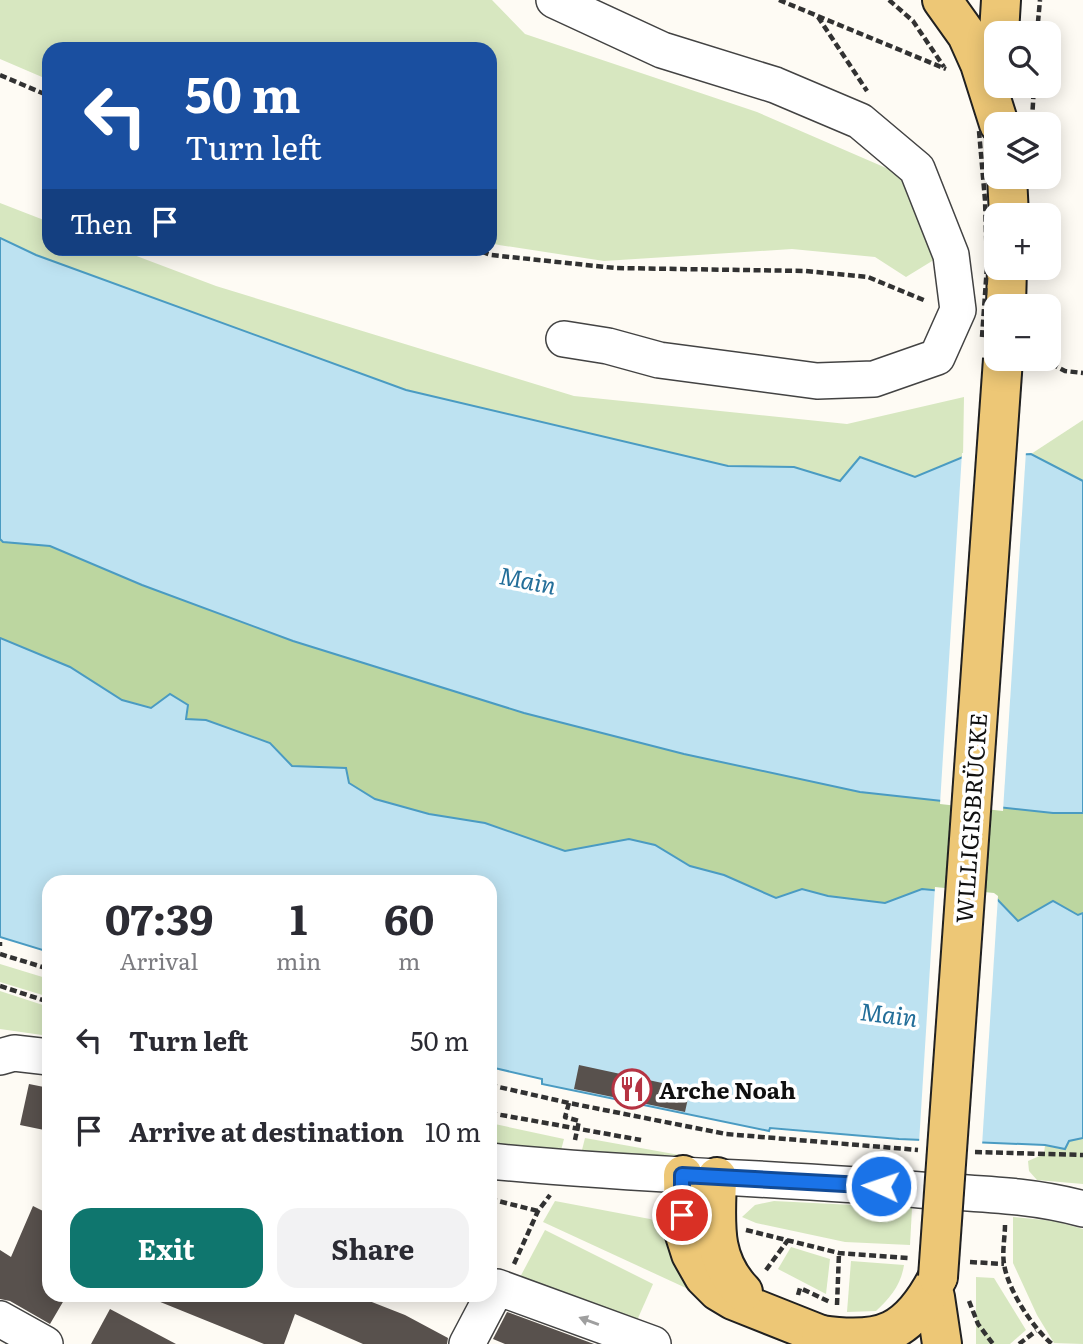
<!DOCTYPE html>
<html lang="en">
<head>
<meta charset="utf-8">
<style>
  :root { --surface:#fff; --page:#f2f2f3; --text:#2b2b33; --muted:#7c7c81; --accent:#0f766e }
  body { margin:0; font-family:Literata,serif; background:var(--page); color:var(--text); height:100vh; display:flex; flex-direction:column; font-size:26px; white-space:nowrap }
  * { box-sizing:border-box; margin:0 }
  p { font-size:23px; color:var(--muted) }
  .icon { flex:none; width:38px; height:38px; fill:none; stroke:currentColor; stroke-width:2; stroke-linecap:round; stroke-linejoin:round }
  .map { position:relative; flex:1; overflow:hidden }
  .details { position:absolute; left:42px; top:875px; width:455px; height:427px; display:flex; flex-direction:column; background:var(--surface); border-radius:21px; box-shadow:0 4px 18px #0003 }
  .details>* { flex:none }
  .hud { position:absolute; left:42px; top:42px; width:455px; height:214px; border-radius:21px; box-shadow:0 4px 18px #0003; background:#1a4fa0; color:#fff; overflow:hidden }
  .fabs { position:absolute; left:984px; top:21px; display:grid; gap:14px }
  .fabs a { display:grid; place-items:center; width:77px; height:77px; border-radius:14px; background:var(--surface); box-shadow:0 4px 18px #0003; font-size:35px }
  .pin { position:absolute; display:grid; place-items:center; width:60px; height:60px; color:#fff; margin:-30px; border:4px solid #fff; border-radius:50%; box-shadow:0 2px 7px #0007 }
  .me { position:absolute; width:77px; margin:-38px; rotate:273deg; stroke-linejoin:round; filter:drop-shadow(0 0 5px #0008) }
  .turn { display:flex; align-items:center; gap:24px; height:147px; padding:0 28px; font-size:32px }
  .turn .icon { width:91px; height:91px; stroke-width:2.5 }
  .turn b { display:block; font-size:49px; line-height:60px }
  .then { display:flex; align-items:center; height:66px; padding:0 28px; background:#0003; gap:14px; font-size:26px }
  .eta { display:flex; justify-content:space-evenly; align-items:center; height:119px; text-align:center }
  .eta b { font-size:42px; font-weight:700; line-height:49px }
  .primary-button { display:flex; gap:14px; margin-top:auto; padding:14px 28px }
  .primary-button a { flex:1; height:80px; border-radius:21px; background:var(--accent); color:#fff; font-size:28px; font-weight:700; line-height:80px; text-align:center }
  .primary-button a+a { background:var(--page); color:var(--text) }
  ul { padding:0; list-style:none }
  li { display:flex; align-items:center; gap:21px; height:91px; padding:0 28px }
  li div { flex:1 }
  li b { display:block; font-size:26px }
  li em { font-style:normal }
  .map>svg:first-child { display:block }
</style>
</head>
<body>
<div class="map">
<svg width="1083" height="1344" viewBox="0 0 1083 1344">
  <rect width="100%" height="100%" fill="#fefbf4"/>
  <g fill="#d7e7c0">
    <polygon points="0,0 492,0 525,34 757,112 907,177 937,258 906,277 875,257 792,249 604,261 499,245 490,243 490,49 49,49 49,80 0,59"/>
    <polygon points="0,203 49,222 49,248 118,249 216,286 574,396 847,424 964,397 963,457 915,477 860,457 841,481 794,467 728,466 406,390 36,255 0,238"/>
    <polygon points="1083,420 1083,481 1031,454"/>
    <polygon points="0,964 49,979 49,997 0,982"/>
    <polygon points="0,991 49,1007 49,1036 0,1029"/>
    <polygon points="490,1123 564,1139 560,1154 490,1146"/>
    <polygon points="585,1138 685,1156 581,1154"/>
    <polygon points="1083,1138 1083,1184 1037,1180 1029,1171 1028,1161 1044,1154 1045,1145 1065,1149 1069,1141"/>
    <polygon points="555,1201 650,1219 672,1227 712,1300 543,1222"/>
    <polygon points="774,1201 912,1208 910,1245 845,1242 756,1223 742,1217 755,1205"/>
    <polygon points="1013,1217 1054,1221 1083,1229 1083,1344 1054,1343 1037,1315 1013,1263"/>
    <polygon points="545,1230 653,1284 635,1325 517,1283"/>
    <polygon points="791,1247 830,1259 826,1294 778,1269"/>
    <path d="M851,1261l53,4c-3,20 -14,33 -28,46l-29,1z"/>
    <polygon points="976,1277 994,1278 1026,1330 1010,1344 976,1344"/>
  </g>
  <polygon fill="#bcd6a0" points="0,539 50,546 142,585 293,641 524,713 684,754 860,792 1053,813 1083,813 1083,913 1078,915 1053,901 1018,921 960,893 923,889 885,903 828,896 802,889 776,898 724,875 691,866 655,845 629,839 565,851 485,823 429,814 375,799 349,783 346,768 292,766 270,743 206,720 185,719 122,700 70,667 0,638"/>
  <g fill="#bde2f1" stroke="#4a9bc2" stroke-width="2">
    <polygon points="0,238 36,255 406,390 728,466 794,467 840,481 860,457 915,477 963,457 1031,454 1083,481 1083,813 1053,813 860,792 684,754 524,713 293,641 142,585 50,546 3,542 0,539"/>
    <polygon points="0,638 70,667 122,700 151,708 170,694 188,705 186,719 206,720 270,743 292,766 346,768 349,783 375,799 429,814 485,823 565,851 629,839 655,845 690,866 724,875 776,898 802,889 828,896 885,903 922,889 994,896 1018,921 1053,901 1078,915 1083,913 1083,1138 1069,1141 1065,1149 1045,1145 899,1139 770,1128 769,1131 542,1084 542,1079 490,1067 490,882 49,882 49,952 0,937"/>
  </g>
  <g fill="#fefbf4">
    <polygon points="1026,451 1003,811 940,804 962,453"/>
    <polygon points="935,887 994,893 998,896 982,1146 919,1143"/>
  </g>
  <g fill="#58514d">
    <polygon points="579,1065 690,1089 685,1112 574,1089"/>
    <polygon points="29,1084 49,1088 49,1131 20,1125"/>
    <polygon points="33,1206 49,1214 49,1295 67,1295 50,1324 10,1301 0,1299 0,1250 11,1257"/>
    <polygon points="143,1295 354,1295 405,1315 448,1338 447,1344 363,1344 295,1314 284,1344 264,1344"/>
    <polygon points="110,1309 176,1344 91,1344"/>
    <polygon points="507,1312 594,1344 505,1344 493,1339"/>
  </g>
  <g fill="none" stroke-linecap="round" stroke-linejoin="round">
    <g stroke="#434343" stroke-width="38">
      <g id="minor">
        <polyline points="554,0 662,50 775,85 860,121 917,169 951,255 958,310 937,357 874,379 817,381 659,360 608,346 564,339"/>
        <polyline points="0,1057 14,1053 49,1057"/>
        <path d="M490,1161c143,15 287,16 430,29 54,4 110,4 163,19"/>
        <polyline points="0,1319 45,1344"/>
        <polyline points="467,1344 497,1287 653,1344"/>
      </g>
    </g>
    <g stroke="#212121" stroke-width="42">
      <g id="major">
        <polyline points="942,0 967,35 980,64 999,124"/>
        <polyline points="999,33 1001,0"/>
        <polyline points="1007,177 1009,215"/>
        <polyline points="1006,306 1007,268"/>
        <polyline points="683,1175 684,1232 691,1254 704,1277 718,1291 733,1300 821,1335 834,1344"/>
        <path d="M717,1177c-1,44 -7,81 26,115"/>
        <polyline points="935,1297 942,1344"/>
        <path d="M821,1335c61,9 88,-2 117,-58"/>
      </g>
    </g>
    <g stroke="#323232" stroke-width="4.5" stroke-dasharray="7 3.5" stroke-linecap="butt">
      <polyline points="779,0 946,69"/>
      <polyline points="889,0 913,21 944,67"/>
      <polyline points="818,17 867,91"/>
      <polyline points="1037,33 1040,0"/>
      <polyline points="0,75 49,96"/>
      <polyline points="1032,120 1034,86"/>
      <polyline points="472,248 491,255 615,268 806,271 868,277 926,301"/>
      <polyline points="1042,359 1065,371 1083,373"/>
      <polyline points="0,942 0,946"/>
      <polyline points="0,954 49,969"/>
      <polyline points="0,986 49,1002"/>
      <polyline points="490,1085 569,1103 726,1134 918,1150"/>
      <polyline points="569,1103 565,1117 579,1121 575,1140"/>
      <polyline points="490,1113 641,1140"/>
      <polyline points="975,1152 1083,1155"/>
      <polyline points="490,1199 538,1211"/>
      <path d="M1005,1225c0,12 -3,26 -1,39 4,26 28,63 48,80"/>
      <polyline points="746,1230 839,1253 909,1258"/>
      <polyline points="970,1262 1004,1264"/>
      <polyline points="514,1264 538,1211 550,1195"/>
      <polyline points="766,1270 788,1240"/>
      <polyline points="798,1295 800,1288 830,1302"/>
      <polyline points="969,1301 978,1324 993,1344"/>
      <polyline points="837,1305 839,1253"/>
      <polyline points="1019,1344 1036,1331"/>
    </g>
    <use href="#minor" stroke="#fff" stroke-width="35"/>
    <use href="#major" stroke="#edc776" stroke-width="38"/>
    <g stroke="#212121" stroke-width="42" stroke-linecap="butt">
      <polyline id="major-bridge" points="938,1277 1003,359"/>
    </g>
    <polyline stroke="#323232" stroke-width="4.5" stroke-dasharray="7 3.5" stroke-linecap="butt" points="979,131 985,200 987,266 982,337"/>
    <use href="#major-bridge" stroke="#edc776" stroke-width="38"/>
  </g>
  <defs><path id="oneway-solid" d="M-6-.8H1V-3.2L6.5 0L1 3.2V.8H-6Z" transform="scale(1.75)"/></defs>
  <use fill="#9f9f9f" href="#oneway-solid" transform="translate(589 1321) rotate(-160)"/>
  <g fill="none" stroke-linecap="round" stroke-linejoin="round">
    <g stroke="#114b97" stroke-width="18">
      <polyline id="route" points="682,1215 682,1175 881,1186"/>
    </g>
    <use href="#route" stroke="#1a73e8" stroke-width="12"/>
  </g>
  <defs>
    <g id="restaurant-ring" transform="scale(2.0125)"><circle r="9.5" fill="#fff" stroke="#b53343" stroke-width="1.5"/><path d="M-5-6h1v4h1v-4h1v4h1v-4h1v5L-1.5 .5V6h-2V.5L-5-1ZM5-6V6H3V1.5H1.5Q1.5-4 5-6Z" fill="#b53343"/></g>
  </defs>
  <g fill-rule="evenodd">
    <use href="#restaurant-ring" x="632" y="1089"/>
  </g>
  <g text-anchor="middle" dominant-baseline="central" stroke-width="7" stroke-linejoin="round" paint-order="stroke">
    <g font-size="23" fill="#101010" stroke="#fff">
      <text transform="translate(970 818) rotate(-86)">WILLIGISBRÜCKE</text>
    </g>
    <g font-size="23" font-weight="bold" fill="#101010" stroke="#fff" text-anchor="start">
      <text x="659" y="1089">Arche Noah</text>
    </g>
    <g font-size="24" font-style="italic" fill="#236e99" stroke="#fff">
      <text transform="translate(528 579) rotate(11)">Main</text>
      <text transform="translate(889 1013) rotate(7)">Main</text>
    </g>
  </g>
</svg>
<div class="fabs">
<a><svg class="icon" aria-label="search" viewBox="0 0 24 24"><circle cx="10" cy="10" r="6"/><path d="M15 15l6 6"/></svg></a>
<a><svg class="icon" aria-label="layers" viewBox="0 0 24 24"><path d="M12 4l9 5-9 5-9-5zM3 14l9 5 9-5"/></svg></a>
<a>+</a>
<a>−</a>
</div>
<div class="pin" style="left:682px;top:1215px;background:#d93025"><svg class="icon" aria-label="arrive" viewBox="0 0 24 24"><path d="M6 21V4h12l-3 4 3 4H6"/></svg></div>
<svg class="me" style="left:881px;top:1186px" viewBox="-20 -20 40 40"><circle r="17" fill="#1a73e8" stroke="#fff" stroke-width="3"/><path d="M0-11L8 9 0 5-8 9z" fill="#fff"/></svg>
<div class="hud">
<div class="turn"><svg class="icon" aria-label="left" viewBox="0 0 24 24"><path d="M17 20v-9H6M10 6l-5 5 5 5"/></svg><div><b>50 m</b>Turn left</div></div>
<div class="then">Then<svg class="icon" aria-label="arrive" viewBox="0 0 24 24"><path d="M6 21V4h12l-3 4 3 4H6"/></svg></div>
</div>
<section class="details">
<div class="eta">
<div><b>07:39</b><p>Arrival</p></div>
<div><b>1</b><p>min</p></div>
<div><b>60</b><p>m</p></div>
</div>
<ul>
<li><svg class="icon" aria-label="left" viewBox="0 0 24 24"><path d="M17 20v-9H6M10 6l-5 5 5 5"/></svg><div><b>Turn left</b></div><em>50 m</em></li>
<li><svg class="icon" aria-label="arrive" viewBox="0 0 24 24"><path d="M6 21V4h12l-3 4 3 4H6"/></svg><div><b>Arrive at destination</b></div><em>10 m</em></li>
</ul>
<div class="primary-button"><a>Exit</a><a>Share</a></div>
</section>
</div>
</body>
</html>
